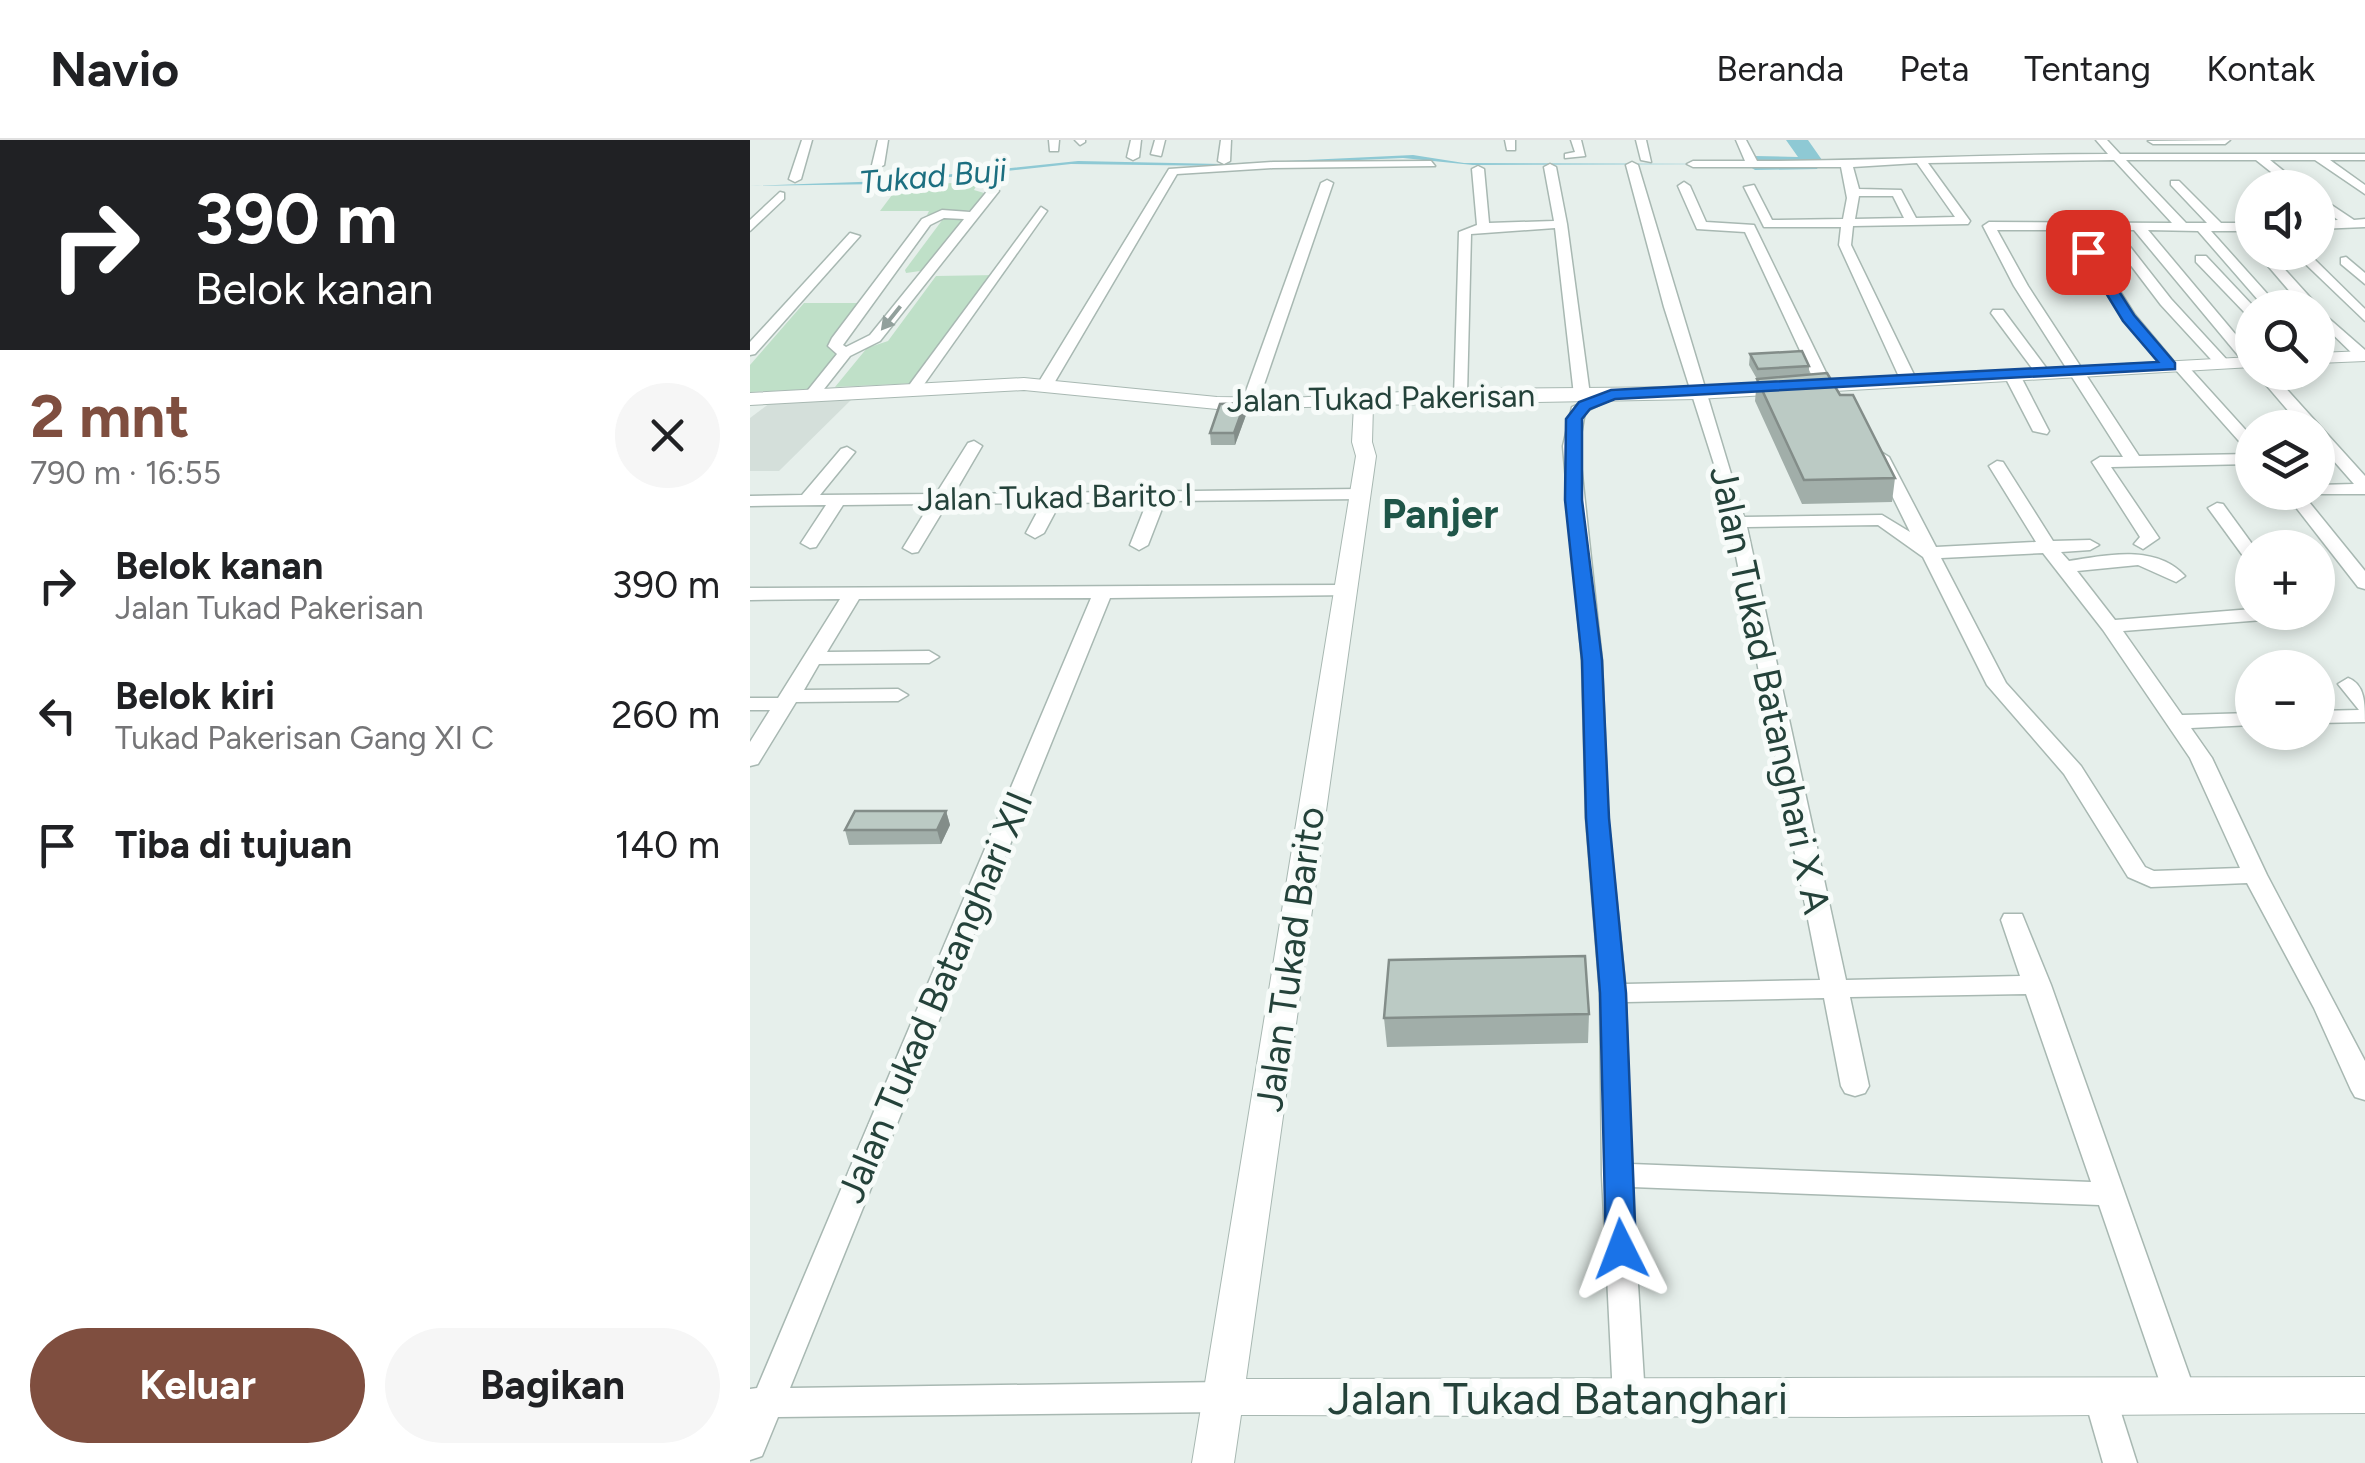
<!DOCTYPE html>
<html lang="id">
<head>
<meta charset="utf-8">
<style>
  :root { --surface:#fff; --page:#f6f6f6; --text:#202124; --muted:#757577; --line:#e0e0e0; --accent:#7f4e3f }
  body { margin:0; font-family:Figtree,sans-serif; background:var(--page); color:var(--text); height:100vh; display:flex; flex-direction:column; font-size:38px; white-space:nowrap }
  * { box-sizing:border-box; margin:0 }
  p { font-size:32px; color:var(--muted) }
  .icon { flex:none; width:55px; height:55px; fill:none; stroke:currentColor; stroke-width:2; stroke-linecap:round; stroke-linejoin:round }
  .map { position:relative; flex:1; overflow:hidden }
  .sheet { display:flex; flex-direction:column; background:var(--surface); width:750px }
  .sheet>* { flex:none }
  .hud { background:#202124; color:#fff; overflow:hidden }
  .controls { position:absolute; left:1485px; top:30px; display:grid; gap:20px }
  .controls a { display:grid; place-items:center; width:100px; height:100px; border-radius:50%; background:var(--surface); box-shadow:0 5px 15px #0003; font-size:50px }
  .pin { position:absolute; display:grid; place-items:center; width:85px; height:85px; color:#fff; margin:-42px; border-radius:20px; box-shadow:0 5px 15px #0006 }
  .me { position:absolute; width:110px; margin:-55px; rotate:357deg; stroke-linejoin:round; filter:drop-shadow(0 0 8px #0008) }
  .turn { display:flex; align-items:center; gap:35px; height:210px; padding:0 30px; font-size:45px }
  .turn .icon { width:130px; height:130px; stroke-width:2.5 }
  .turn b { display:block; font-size:70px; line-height:85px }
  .round { display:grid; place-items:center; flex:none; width:105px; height:105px; border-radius:52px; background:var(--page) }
  .headline { display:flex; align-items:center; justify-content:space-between; height:170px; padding:0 30px }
  h1 { font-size:60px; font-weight:700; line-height:75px; color:var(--accent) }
  .button { display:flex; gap:20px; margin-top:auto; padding:20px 30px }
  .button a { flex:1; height:115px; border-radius:60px; background:var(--accent); color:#fff; font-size:40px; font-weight:700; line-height:115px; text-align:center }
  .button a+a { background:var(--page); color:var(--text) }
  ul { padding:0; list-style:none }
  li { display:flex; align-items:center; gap:30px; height:130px; padding:0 30px }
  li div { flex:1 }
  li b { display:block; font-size:38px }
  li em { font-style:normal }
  header { display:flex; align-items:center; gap:60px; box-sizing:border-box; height:140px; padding:0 50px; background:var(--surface); border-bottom:2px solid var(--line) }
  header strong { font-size:48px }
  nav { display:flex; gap:55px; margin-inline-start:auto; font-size:35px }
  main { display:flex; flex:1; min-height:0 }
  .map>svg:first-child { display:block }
</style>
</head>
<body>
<header>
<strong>Navio</strong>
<nav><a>Beranda</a><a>Peta</a><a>Tentang</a><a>Kontak</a></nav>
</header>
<main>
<section class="sheet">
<div class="hud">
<div class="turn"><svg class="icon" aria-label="right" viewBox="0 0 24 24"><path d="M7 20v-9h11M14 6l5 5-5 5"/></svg><div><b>390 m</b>Belok kanan</div></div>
</div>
<div class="headline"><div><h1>2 mnt</h1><p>790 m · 16:55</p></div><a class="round"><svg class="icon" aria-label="close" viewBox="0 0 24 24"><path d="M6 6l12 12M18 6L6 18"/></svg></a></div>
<ul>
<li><svg class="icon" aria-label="right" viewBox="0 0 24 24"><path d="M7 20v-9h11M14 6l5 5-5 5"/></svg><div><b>Belok kanan</b><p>Jalan Tukad Pakerisan</p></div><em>390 m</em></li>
<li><svg class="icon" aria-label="left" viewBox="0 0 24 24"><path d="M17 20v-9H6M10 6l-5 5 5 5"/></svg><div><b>Belok kiri</b><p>Tukad Pakerisan Gang XI C</p></div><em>260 m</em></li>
<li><svg class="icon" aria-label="arrive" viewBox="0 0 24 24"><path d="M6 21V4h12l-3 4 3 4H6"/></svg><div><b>Tiba di tujuan</b></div><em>140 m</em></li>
</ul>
<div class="button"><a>Keluar</a><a>Bagikan</a></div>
</section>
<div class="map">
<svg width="1615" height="1323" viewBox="0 0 1615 1323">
  <rect width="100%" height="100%" fill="#e6efeb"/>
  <polygon fill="#d4dfda" points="104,257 29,331 0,331 0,278 20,263"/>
  <g fill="#bfe0c8">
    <polygon points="229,41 224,50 234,53 223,70 177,75 179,71 130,71 148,47"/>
    <polygon points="201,76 216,76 177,130 156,133 155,130 193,79"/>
    <polygon points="247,135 169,243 85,247 117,208 138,201 186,136"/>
    <polygon points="54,163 115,163 84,206 97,209 62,249 0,252 0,225"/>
  </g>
  <polygon fill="#8ec9d4" points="663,15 714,23 1000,24 723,25 653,18 475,26 321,24 134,44 0,46 136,41 328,21 471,24"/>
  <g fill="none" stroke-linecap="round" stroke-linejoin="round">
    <polygon fill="#8ec9d4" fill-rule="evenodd" points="1036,0 1058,0 1072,20 1067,29 1005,30 994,23 1005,16 1048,17"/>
    <g stroke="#a8b8b2" stroke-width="3">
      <g id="minor">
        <polygon points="52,0 62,0 51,39 45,42 39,39"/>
        <polygon points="128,0 138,0 134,25 128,28 122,25"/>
        <polygon points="299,0 309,0 308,11 300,11"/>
        <polygon points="325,0 335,0 335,2 330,5"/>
        <polygon points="381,0 391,0 389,17 383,20 377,17"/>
        <polygon points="405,0 415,0 411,16 401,14"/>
        <polygon points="471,0 481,0 480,21 474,24 468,21"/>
        <polygon points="755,0 765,0 765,10 757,10"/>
        <polygon points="821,0 831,0 835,16 815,18 815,14 825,12"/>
        <polygon points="886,0 896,0 901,22 891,20"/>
        <path d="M986,0h10l11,21c118,0 232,-7 351,-7l-12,-14h11l13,14h245v6h-35l35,25v9l-50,-34h-45l35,28h-14l-35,-28h-130l60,63h21l-36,-38v-4h8l42,42h31v8h-41l69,77h-15l-67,-77 -50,-1 104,124v13l-5,-1 -113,-136h-17l54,69 57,62v6h-10l-57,-62 -57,-75h-23l54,85 40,48h10l67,74v14l-6,-2 -71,-80h-10l-41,-49 -56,-90h-71l31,56 111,170 113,-2v10l-141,3 48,71 -16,11 -9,-5 6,-7 -48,-75 8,-5h23l-109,-171 -31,-60 6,-4 183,1 -58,-63 -186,3 42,58 -2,3 -115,2 -2,19 66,136 -8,5 -8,-5 -62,-136 2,-18h-77l-20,-40 10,-2 18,35 71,-1 4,-21 -6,-31h-148l-6,-3 6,-3h52zM1167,23l38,54 -39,1 -15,-28 -42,-1 -6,-22zM1109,56h34l11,22 -49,1z"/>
        <polygon points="1480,0 1475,4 1403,4 1398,1"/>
        <polygon points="681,21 685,26 523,28 427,34 303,245 295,250 287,245 419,29 523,22"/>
        <path d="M882,22l6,3 106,352 138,-2 28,17 -37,-75 8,-5 8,5 47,90 100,-5 -47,-76 8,-5 6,1 50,79 37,-1 9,5 -9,5 -29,2 8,9c38,-6 87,-17 116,15l-9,6 -38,-17 -61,6 38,49 137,-11v3h45l-9,6 -165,13 59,84 70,-2v12l-61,3 21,30 55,117 98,186v39l-10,-3 -4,-7 -37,-82 -67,-125 -96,4 -23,-10 -64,-103 -77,-89 -64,-128 -45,-32 -131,2 99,453 174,-4 -19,-56 3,-6h18l29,71 145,409 -4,10 -12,4 -12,-4 -4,-10 -65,-189 -467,-18 13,210 -4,10 -12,5 -12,-5 -4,-10 -11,-222 -2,-182 -14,-175 -4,-157 -19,-215 9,-39 34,-15 13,3 -34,17 -6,34 23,215 6,157 17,166 195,-4 -84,-424 -22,-92 -50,-157 -38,-142zM1293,413l60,77 87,128 50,110 -86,3 -9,-4 -64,-101 -75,-83 -65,-125zM1276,854l65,188 -460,-18 -5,-162 198,-4 17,88 4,7 10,3 10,-3 4,-7 -19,-89z"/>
        <polygon points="800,24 806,27 817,84 840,255 832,260 824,255 805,88 721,94 717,255 704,258 709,92 727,85 722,29 728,26 734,29 739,83 804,81 794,27"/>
        <polygon points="577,40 583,43 507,265 494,268 491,265 571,43"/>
        <polygon points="934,42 940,46 956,82 1004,85 1083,247 1080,250 1067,247 995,92 947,89 928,46"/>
        <path d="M239,49l10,2 -119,150 -30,15 -33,42h-10l-3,-3 33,-41 -9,-8 4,-8 90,-119 20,-9 28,2zM194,78l20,1 -94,116 -24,12 -3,-2 87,-120z"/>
        <polygon points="30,52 34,53 34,59 0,91 0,80"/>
        <polygon points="1568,56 1604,80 1615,79 1615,87 1568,89 1568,81 1588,80 1568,65"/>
        <polygon points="291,67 297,71 170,250 160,250 160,244"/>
        <polygon points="100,93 110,96 5,214 0,215 0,202"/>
        <polygon points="1506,112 1519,112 1567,165 1568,169 1615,210 1615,220 1608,219 1568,180 1568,168 1554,168"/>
        <polygon points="1543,112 1557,112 1615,169 1615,181"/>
        <polygon points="1446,116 1456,116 1505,168 1502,176 1497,175 1446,122"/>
        <polygon points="1596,117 1615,133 1615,144 1591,124 1591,118"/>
        <polygon points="1243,170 1253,170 1300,233 1298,236 1288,236 1241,173"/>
        <polygon points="1257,232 1270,235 1299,291 1297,294 1283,291 1254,235"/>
        <polygon points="1505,232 1521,232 1615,336 1615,354 1562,354 1568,352 1568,345 1604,344 1568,303 1568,288 1553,288"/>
        <polygon points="224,301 232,306 204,354 610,349 619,354 610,359 415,361 398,405 389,410 380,405 397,362 310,363 294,393 285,398 276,393 292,363 197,364 168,412 162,413 153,408 180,364 93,365 66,407 60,408 51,403 76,365 0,366 0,356 52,355 91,309 97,307 105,312 70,355 186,354 218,303"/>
        <polygon points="1534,352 1551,352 1615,431 1615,449 1608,447"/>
        <polygon points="1467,363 1473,364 1505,408 1502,421 1496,420 1458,368"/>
        <polygon points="594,445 601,447 601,455 360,458 40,1248 474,1242 486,1247 490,1257 486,1267 474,1272 28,1277 12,1316 0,1320 0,1249 7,1248 341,458 109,459 77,512 179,511 189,517 179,523 69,524 54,550 148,549 158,555 148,561 46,562 8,624 0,626 0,602 20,570 0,570 0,558 28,558 90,459 0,460 0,448"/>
        <path d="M1598,538c17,6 17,26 17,44l-47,1v-12l41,-1 -21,-26z"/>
        <polygon points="1350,1242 1362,1247 1366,1257 1387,1323 1353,1323 1334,1257 1338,1247"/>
      </g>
    </g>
    <g stroke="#a8b8b2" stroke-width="2">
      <g id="tertiary">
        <polygon points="1615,211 1615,221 1568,223 1568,213"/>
        <polygon points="1502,217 1502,227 947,259 623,265 622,302 626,316 496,1239 1615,1237 1615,1273 1094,1277 491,1275 484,1323 442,1323 606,316 602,302 604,266 467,269 274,250 0,265 0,253 274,238 467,257 540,258 709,249 947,247"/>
      </g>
    </g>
    <use href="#minor" fill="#fff" fill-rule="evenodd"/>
    <use href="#tertiary" fill="#fff" fill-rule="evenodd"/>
  </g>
  <g fill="#a1aea9">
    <polygon points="1000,214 1059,226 1059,235 1145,338 1142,362 1052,364 1005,261 1007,239 999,225"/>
    <polygon points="495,263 496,275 485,305 461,305 460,293"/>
    <polygon points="196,671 200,685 191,704 99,705 95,690"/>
    <polygon points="839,874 838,903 637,907 634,878"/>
  </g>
  <g fill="#838d89">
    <polygon points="495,263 496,275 485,305 484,293"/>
    <polygon points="196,671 200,685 191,704 187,690"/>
  </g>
  <g fill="#bbcac4" stroke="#838d89" stroke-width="2.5">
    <polygon points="1052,211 1059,226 1008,229 1000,214"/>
    <polygon points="1077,233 1090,255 1103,255 1145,338 1054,340 1007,239"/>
    <polygon points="495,263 484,293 460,293 470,264"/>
    <polygon points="105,671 196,671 187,690 95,690"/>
    <polygon points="835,816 839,874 634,878 639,820"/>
  </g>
  <defs><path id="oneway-solid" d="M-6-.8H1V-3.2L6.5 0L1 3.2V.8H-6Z" transform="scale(2.5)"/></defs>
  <use fill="#92a09c" href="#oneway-solid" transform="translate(141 178) rotate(129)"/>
  <polygon fill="#1a73e8" stroke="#114b97" stroke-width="2.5" points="1338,108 1342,109 1384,175 1425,223 1425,229 865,259 840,269 832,279 832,360 852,520 859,678 876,853 886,1109 882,1118 871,1121 860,1118 856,1109 850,853 836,678 832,520 815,360 816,279 829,262 861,250 1408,222 1373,181 1331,112"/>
  <g text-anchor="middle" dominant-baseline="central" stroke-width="10" stroke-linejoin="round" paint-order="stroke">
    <g font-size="32" font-style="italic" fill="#1c6f80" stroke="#f7fbf9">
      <text transform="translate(183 36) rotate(-5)">Tukad Buji</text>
    </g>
    <g font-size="32" fill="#24423a" stroke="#f7fbf9">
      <text transform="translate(631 258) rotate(-1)">Jalan Tukad Pakerisan</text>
      <text transform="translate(305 357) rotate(-1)">Jalan Tukad Barito I</text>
    </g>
    <g font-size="38" fill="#24423a" stroke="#f7fbf9">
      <text transform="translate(1020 550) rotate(78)">Jalan Tukad Batanghari X A</text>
      <text transform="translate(540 819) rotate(-82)">Jalan Tukad Barito</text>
      <text transform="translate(185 857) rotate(-67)">Jalan Tukad Batanghari XII</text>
    </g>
    <g font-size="40" font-weight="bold" fill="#1f5548" stroke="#f7fbf9">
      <text x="690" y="374">Panjer</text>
    </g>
    <g font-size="45" fill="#24423a" stroke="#f7fbf9">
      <text x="808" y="1258">Jalan Tukad Batanghari</text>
    </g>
  </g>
</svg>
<div class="controls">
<a><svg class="icon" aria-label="sound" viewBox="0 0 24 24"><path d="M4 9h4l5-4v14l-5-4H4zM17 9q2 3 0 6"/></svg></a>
<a><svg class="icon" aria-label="search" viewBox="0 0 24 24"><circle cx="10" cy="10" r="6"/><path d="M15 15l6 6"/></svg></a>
<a><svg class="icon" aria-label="layers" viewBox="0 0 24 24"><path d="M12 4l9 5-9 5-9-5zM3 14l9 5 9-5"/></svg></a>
<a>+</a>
<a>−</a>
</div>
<div class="pin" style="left:1338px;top:112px;background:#d93025"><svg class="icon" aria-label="arrive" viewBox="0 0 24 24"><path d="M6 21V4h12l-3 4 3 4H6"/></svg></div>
<svg class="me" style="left:871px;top:1109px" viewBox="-20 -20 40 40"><path d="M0-17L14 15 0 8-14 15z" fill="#1a73e8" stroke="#fff" stroke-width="4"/></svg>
</div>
</main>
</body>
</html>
